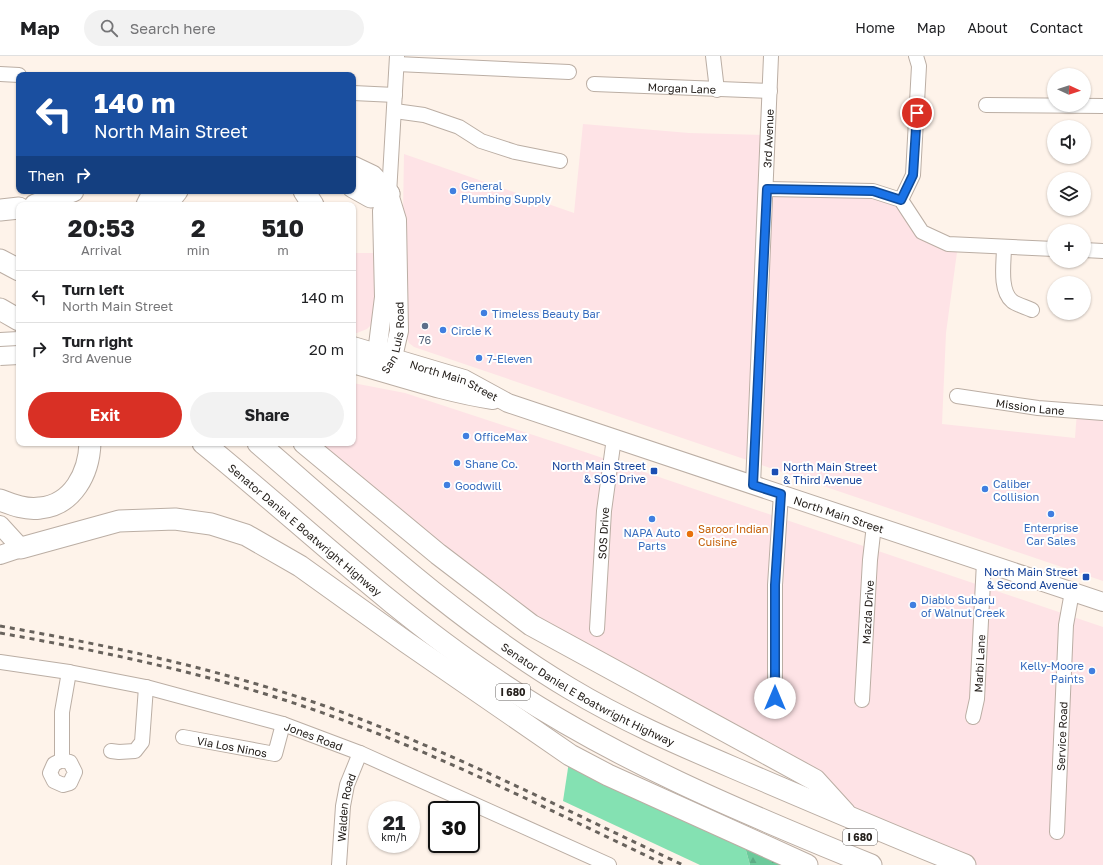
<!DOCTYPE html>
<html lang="en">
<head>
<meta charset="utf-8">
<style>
  :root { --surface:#fff; --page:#f2f2f2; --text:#202124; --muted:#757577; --line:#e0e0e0; --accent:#d93025 }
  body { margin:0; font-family:"Golos Text",sans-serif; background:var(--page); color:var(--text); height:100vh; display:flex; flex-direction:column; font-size:15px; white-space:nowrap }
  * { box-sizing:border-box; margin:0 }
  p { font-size:13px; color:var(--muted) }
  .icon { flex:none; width:22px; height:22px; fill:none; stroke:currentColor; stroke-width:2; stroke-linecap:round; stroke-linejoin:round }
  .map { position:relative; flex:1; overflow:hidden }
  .panel { position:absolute; left:16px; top:146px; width:340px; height:244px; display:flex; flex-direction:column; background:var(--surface); border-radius:8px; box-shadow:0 1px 3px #0004 }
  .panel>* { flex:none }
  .guide { position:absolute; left:16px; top:16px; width:340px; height:122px; border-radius:8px; box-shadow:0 1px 3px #0004; background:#1a4fa0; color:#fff; overflow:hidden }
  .needle { width:26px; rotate:93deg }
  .tools { position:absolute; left:1047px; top:12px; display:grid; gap:8px }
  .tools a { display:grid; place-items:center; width:44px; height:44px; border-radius:50%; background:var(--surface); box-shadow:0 1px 3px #0004; font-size:20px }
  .speed { position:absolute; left:368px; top:745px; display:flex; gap:8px; font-size:20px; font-weight:700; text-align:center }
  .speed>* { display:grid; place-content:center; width:52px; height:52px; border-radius:50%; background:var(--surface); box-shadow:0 1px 3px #0004; line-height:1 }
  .speed small { font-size:10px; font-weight:400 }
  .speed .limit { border:2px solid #111; border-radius:6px; background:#fff; color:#111 }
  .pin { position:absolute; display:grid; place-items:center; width:34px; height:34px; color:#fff; margin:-17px; border:2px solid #fff; border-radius:50%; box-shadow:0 1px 4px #0007 }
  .me { position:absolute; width:44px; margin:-22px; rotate:0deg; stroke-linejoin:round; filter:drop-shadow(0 0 3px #0008) }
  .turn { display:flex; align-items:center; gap:14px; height:84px; padding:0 12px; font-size:18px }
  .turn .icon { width:52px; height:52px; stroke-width:2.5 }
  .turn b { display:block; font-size:28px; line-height:34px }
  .then { display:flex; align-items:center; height:38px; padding:0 12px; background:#0003; gap:8px; font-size:15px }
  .eta { display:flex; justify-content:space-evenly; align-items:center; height:68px; text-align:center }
  .eta b { font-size:24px; font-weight:700; line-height:28px }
  .primary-button { display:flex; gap:8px; margin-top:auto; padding:8px 12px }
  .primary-button a { flex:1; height:46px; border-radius:24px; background:var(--accent); color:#fff; font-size:16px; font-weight:700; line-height:46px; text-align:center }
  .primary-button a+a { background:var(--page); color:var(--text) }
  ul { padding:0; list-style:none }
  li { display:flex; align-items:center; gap:12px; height:52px; padding:0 12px; border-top:1px solid var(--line) }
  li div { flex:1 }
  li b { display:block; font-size:15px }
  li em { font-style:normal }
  header { display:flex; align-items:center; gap:24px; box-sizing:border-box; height:56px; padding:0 20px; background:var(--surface); border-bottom:1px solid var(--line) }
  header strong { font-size:19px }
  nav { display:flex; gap:22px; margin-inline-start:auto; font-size:14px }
  .search { width:280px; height:36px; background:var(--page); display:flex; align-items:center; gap:10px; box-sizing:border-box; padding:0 14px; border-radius:22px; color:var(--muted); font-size:15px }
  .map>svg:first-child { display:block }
</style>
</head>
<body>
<header>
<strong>Map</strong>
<div class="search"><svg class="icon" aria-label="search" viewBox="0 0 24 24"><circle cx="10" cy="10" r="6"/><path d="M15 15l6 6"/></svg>Search here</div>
<nav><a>Home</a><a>Map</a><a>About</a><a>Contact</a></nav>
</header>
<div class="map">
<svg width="1103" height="809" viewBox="0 0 1103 809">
  <defs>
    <pattern id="forest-firs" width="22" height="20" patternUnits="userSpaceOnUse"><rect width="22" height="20" fill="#6cca9b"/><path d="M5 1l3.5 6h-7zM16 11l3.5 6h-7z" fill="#5dad85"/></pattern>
  </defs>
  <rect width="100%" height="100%" fill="#fef3ea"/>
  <g fill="#fee3e6">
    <polygon points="583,68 689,77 768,79 767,133 901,144 922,176 958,189 946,277 942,368 1075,382 1077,355 1103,357 1103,525 414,291 409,287 406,280 407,222 403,157 404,98 574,157"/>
    <polygon points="353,197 377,197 373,262 371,269 367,273 357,277 353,277"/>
    <polygon points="353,327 405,337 573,392 1103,571 1103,809 965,809 851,763 815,724 531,569 319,387 353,387"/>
  </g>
  <polygon fill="#84e1b2" points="570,699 742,780 750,809 700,809 563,745"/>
  <polygon fill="url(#forest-firs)" points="742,780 807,809 750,809"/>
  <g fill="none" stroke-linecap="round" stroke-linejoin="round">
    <g stroke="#bbaea4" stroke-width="16">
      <g id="minor">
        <polyline points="713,0 717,34"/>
        <polyline points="397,8 569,16"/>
        <polyline points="0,18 19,19"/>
        <path id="s1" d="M594,28l176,7"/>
        <polyline points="353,37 395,39"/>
        <polyline points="986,49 1103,50"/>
        <polyline points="395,55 424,59 459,71 481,85 515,96 560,105"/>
        <polyline points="767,133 873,135 901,144 922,176 948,188 1054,193"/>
        <polyline points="389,138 397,0"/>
        <polyline points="901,144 913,119 919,10 916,0"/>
        <path d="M1004,191c0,15 -5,43 8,54 5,4 14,6 20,9"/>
        <polyline points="1084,194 1103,195"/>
        <path id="s2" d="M957,340l81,12 65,5"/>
        <path id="s3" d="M753,429l18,-429"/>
        <path id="s4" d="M597,573l7,-118 10,-73"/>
        <path id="s5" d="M0,606l69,10 77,15 137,37 77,29 249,112"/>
        <polyline points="775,642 775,529 781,438"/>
        <path id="s6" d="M862,644l8,-140 4,-35"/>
        <path id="s7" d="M973,661l4,-18 7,-137"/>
        <path id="s8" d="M183,681l92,17 8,-30"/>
        <polyline points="111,695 119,696 135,695 142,686 146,631"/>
        <polyline points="62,704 70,706 75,716 70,727 63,729 54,725 50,717 54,708 62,704 62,656 69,616"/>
        <path id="s9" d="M1057,776l9,-207 6,-33"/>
        <path id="s10" d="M339,809l4,-59 4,-21 13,-32"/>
      </g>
    </g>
    <g stroke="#bbaea4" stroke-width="20">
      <g id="major">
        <polyline points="0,286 19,285"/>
        <path id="s11" d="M353,290l111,33 44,24 595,199"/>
        <path d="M353,308c47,13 93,29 140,36"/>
        <polyline points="381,309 377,297 384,241 382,155 389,138"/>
        <path id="s12" d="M383,316l10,-15 6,-26 -2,-111 -8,-26"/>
        <polyline points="0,469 21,492 0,499"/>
      </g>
    </g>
    <g stroke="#bbaea4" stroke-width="23">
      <g id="highway">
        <polyline points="353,111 372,120 389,138"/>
        <polyline points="353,131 371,141 389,138"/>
        <polyline points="304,135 313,149"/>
        <polyline points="35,149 73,135"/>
        <polyline points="147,149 154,135"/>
        <polyline points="166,149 177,135"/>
        <polyline points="0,154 19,152"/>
        <polyline points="0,204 19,214"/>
        <polyline points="0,253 19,264"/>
        <path id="s13" d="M203,387c96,78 186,165 289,234 117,80 249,135 379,188"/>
        <path id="s14" d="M258,387c100,86 198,177 311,245 53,32 109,56 165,80 77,33 154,66 231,97"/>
        <polyline points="304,387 438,498 531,569 815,724 845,757"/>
        <path d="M0,444c13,5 26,10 40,8 33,-3 49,-35 50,-65"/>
        <polyline points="21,492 119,465 175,463 211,468 246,479 300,510 406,586 570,699 608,719 807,809"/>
      </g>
    </g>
    <use href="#minor" stroke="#fff" stroke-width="14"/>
    <use href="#major" stroke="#fff" stroke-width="18"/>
    <use href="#highway" stroke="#fff" stroke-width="21"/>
    <g stroke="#68625c" stroke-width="3" stroke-dasharray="5 5" stroke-linecap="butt">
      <path d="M0,570c117,21 234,46 347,88 115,43 225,99 336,151"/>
      <path d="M0,577c117,21 233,46 345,88 110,41 215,94 321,144"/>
    </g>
    <g stroke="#bbaea4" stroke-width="20" stroke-linecap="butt">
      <polyline id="major-bridge" points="0,300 19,299"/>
    </g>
    <use href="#major-bridge" stroke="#fff" stroke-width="18"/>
  </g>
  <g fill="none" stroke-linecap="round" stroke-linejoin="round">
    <g stroke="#114b97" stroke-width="10">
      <polyline id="route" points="775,642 775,529 781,438 753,429 767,133 873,135 901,144 913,119 917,57"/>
    </g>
    <use href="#route" stroke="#1a73e8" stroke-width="7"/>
  </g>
  <g fill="#3f7fe0" stroke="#fff" stroke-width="1.5">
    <circle cx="453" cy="135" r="4"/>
    <circle cx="484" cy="257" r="4"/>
    <circle cx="443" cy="274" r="4"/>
    <circle cx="479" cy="302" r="4"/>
    <circle cx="466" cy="380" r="4"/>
    <circle cx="457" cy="407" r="4"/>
    <circle cx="447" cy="429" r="4"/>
    <circle cx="985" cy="433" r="4"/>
    <circle cx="1051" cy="458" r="4"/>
    <circle cx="652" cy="463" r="4"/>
    <circle cx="913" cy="549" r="4"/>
    <circle cx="1092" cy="615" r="4"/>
  </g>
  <circle fill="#5c6f8a" stroke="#fff" stroke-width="1.5" cx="425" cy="270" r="4"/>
  <g fill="#1a4fb4" stroke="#fff" stroke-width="1.5">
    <rect x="650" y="411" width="8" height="8" rx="2"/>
    <rect x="771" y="412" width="8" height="8" rx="2"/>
    <rect x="1082" y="517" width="8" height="8" rx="2"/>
  </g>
  <circle fill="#e8710a" stroke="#fff" stroke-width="1.5" cx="690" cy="478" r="4"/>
  <g text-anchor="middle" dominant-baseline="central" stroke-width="4" stroke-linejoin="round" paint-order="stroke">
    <g fill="#fff" stroke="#666360" stroke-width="1">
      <rect x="496" y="628" width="34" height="16" rx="3"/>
      <rect x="843" y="773" width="34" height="16" rx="3"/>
    </g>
    <g font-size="10" font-weight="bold" fill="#25201c">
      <text x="513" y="636">I 680</text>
      <text x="860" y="781">I 680</text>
    </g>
    <g font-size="11" fill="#25201c" stroke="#fff">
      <text stroke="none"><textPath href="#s1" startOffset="88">Morgan Lane</textPath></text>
      <text stroke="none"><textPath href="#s3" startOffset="347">3rd Avenue</textPath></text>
      <text stroke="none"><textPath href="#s12" startOffset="37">San Luis Road</textPath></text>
      <text stroke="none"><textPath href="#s11" startOffset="107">North Main Street</textPath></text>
      <text stroke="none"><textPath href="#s2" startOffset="74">Mission Lane</textPath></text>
      <text stroke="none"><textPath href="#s11" startOffset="515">North Main Street</textPath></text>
      <text stroke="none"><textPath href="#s13" startOffset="134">Senator Daniel E Boatwright Highway</textPath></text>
      <text stroke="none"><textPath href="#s4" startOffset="96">SOS Drive</textPath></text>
      <text stroke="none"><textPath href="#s6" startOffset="88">Mazda Drive</textPath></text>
      <text stroke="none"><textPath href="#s7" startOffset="54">Marbi Lane</textPath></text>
      <text stroke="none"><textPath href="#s14" startOffset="416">Senator Daniel E Boatwright Highway</textPath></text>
      <text stroke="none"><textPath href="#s5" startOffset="323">Jones Road</textPath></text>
      <text stroke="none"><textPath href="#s9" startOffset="96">Service Road</textPath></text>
      <text stroke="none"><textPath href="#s8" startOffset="50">Via Los Ninos</textPath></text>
      <text stroke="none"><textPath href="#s10" startOffset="58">Walden Road</textPath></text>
    </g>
    <g font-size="11" fill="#366cbe" stroke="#fff" text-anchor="start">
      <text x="461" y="129">General<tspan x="461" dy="13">Plumbing Supply</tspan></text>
      <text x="492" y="257">Timeless Beauty Bar</text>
      <text x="451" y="274">Circle K</text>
      <text x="487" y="302">7-Eleven</text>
      <text x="474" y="380">OfficeMax</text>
      <text x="465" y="407">Shane Co.</text>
      <text x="993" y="427">Caliber<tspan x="993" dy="13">Collision</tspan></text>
      <text x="455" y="429">Goodwill</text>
      <text x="1051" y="471" text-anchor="middle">Enterprise<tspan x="1051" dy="13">Car Sales</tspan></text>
      <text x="652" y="476" text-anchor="middle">NAPA Auto<tspan x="652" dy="13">Parts</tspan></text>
      <text x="921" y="543">Diablo Subaru<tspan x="921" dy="13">of Walnut Creek</tspan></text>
      <text x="1084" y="609" text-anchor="end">Kelly-Moore<tspan x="1084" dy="13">Paints</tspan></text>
    </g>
    <g font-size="11" fill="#4e5e75" stroke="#fff">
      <text x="425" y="283">76</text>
    </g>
    <g font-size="11" fill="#164399" stroke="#fff" text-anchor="end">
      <text x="646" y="409">North Main Street<tspan x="646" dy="13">&amp; SOS Drive</tspan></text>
      <text x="783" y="410" text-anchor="start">North Main Street<tspan x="783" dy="13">&amp; Third Avenue</tspan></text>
      <text x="1078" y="515">North Main Street<tspan x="1078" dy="13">&amp; Second Avenue</tspan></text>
    </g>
    <g font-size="11" fill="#c56008" stroke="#fff" text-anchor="start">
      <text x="698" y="472">Saroor Indian<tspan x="698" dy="13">Cuisine</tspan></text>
    </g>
  </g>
</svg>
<div class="tools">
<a><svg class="needle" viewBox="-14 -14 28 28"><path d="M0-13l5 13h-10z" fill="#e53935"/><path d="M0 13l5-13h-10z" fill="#757577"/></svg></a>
<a><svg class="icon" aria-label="sound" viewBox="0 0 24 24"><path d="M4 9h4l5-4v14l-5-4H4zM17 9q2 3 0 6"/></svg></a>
<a><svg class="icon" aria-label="layers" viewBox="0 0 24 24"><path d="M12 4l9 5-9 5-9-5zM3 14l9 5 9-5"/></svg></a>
<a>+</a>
<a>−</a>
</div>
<div class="speed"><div>21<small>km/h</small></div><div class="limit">30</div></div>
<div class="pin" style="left:917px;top:57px;background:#d93025"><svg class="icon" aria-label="arrive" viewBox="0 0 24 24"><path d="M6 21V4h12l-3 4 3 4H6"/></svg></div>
<svg class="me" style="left:775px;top:642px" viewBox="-20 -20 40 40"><circle r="19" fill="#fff"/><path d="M0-13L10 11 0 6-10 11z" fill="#1a73e8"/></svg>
<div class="guide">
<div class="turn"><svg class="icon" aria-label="left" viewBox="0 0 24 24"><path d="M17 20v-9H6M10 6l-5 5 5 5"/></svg><div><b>140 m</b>North Main Street</div></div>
<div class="then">Then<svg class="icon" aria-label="right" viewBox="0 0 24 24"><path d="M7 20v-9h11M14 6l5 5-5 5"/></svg></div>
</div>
<section class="panel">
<div class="eta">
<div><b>20:53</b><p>Arrival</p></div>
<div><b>2</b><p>min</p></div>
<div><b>510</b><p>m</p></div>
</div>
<ul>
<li><svg class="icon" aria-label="left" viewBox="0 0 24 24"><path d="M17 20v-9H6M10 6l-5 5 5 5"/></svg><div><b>Turn left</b><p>North Main Street</p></div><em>140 m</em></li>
<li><svg class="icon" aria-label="right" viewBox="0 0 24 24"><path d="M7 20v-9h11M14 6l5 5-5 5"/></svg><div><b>Turn right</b><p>3rd Avenue</p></div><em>20 m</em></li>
</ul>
<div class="primary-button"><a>Exit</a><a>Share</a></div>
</section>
</div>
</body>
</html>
